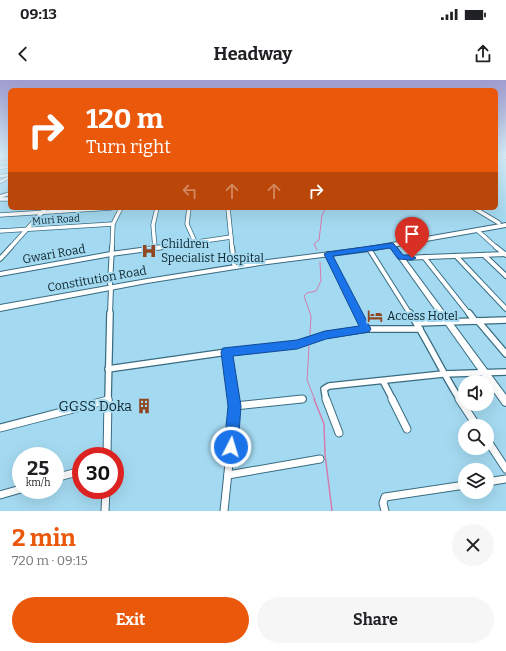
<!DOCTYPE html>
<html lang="en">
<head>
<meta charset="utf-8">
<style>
  :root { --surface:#fff; --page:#f6f6f6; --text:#202124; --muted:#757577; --accent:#ea580c }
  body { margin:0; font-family:Bitter,serif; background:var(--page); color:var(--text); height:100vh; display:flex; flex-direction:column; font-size:15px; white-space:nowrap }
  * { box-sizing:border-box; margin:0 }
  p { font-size:13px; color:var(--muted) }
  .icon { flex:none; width:22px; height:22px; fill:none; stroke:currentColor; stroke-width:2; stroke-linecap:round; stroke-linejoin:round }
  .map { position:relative; height:431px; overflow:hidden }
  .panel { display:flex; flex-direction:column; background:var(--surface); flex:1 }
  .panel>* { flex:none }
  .top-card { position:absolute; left:8px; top:8px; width:490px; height:122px; border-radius:6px; box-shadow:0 4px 16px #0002; background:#ea580c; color:#fff; overflow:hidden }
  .fabs { position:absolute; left:458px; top:295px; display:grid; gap:8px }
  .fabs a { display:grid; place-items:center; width:36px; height:36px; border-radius:50%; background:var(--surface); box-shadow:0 4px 16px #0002; font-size:20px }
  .speed { position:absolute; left:12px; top:367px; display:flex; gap:8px; font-size:20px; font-weight:700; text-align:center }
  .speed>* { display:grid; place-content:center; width:52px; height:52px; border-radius:50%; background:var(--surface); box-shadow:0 4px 16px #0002; line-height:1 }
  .speed small { font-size:10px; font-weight:400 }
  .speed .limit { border:6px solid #d22; background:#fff; color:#111 }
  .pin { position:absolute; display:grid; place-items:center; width:34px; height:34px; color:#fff; margin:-41px -17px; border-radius:50% 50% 50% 0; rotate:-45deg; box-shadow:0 0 4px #0007 }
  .pin .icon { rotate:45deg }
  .me { position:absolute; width:44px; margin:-22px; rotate:5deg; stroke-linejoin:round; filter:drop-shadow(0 0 3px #0008) }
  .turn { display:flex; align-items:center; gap:14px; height:84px; padding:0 12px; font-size:18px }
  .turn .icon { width:52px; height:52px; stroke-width:2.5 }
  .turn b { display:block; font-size:28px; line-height:34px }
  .lanes { display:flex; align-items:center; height:38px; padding:0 12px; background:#0003; justify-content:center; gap:20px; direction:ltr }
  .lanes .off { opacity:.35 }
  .round { display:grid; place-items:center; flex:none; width:42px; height:42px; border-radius:21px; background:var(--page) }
  .head { display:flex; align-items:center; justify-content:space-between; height:68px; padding:0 12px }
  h1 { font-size:24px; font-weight:700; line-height:30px; color:var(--accent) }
  .cta { display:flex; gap:8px; margin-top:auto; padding:8px 12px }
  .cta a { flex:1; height:46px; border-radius:24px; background:var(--accent); color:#fff; font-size:16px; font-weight:700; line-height:46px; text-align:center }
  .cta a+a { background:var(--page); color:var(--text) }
  .status { display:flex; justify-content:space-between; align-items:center; height:28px; padding:0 20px; background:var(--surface); direction:ltr }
  .status svg { height:11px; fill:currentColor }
  header { display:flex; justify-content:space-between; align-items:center; height:52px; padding:0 12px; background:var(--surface); font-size:18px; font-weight:700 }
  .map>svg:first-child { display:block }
</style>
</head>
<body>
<div class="status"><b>09:13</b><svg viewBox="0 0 49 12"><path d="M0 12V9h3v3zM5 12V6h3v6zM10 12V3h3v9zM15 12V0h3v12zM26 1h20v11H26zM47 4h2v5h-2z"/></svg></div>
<header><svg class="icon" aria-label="back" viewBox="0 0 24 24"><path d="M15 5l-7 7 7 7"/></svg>Headway<svg class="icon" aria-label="share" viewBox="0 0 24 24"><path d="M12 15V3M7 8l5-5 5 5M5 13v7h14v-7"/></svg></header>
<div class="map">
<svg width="506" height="431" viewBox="0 0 506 431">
  <rect width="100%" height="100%" fill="#a4daf1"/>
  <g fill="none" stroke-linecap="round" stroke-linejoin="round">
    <g stroke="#d47bad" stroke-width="1">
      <polyline points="0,81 10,79"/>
      <polyline points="317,170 314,164 319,160 322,135 326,128"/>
      <polyline points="310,254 311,236 304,216 307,213 316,211 321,201 320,182"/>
      <polyline points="309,266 307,300 315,320"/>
    </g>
    <polyline stroke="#d47bad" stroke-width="1.5" points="314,319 324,344 325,374 332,431"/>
    <g stroke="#396c81" stroke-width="3.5">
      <g id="street-far4">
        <polyline points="0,77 9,76"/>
        <polyline points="0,88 10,86"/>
        <polyline points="0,96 10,95"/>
        <polyline points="0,102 10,97"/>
      </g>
    </g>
    <g stroke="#396c81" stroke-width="5">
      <g id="street-far3">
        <polyline points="0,119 10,119"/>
        <polyline points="189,128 187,144 195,162"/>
        <polyline points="228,128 232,168"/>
        <polyline points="474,128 499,143"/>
        <polyline points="0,135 111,128"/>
        <polyline points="477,150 497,168"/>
        <polyline points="0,151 113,144"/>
        <polyline points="10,168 46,128"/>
        <polyline points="112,168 113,144 121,128"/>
        <polyline points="155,168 153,145 157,128"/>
        <polyline points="156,168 231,157"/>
      </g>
    </g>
    <g stroke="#396c81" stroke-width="6">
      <g id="street-far2">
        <polyline points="232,167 234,184"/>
        <polyline points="496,167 506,175"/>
        <polyline points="369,169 410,234"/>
        <polyline points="328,174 358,234"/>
        <polyline points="484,175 506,196"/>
        <polyline points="456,176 506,229"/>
        <polyline points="424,177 469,234"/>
        <polyline points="401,178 506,174"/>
        <polyline points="0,179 11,167"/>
        <polyline points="0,194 111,174 163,167"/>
        <polyline points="110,204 112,167"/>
        <polyline points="110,234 111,207"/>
      </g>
    </g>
    <g stroke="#396c81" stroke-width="8">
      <g id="street-far1">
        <polyline points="358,233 366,249"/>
        <path d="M410,233c18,28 32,59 50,87"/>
        <polyline points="469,233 475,241"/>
        <polyline points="478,241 506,274"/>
        <polyline points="417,243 506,240"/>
        <polyline points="227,272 234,320"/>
        <polyline points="108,289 227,272 297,264 325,255 366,249 420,249"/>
        <polyline points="383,301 393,320"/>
        <polyline points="108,320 110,233"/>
        <polyline points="293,320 303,319"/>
        <polyline points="326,320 324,309 329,306 443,294 506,292"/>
      </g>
    </g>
    <g stroke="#396c81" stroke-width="9">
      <g id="street">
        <polyline points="326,319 339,353"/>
        <polyline points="392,319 407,349"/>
        <polyline points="459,319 477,346"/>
        <polyline points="235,326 302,319"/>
        <polyline points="0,348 108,320"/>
        <polyline points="487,360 506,389"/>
        <polyline points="107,376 108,319"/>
        <polyline points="228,395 320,379"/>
        <polyline points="55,398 81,391"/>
        <polyline points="487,402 506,399"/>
        <polyline points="0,415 21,409"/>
        <polyline points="105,431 106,410"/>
        <polyline points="224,431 235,326 234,319"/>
        <polyline points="385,431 383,423 385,417 465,405"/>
      </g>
    </g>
    <g stroke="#396c81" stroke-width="2">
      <g id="secondary">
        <polygon points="500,76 506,77 506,79 500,77"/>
        <polygon points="390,164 394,164 506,315 506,326 503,325 390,166"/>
      </g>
    </g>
    <g stroke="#396c81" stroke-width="2">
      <g id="primary">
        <polygon points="10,112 10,115 0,118 0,115"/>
        <polygon points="506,143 506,147 369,171 260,185 147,203 0,231 0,225 147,199 260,181 369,167"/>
      </g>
    </g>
    <use href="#street-far4" stroke="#fff" stroke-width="2.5"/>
    <use href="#street-far3" stroke="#fff" stroke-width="3.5"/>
    <use href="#street-far2" stroke="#fff" stroke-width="4"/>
    <use href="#street-far1" stroke="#fff" stroke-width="5.5"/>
    <use href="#street" stroke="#fff" stroke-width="7"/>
    <use href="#secondary" fill="#fff" fill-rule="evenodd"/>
    <use href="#primary" fill="#fff" fill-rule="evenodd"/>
  </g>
  <linearGradient id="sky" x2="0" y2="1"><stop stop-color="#a09dd0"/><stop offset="0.55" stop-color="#d6eef9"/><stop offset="1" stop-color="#d6eef9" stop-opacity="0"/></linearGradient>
  <rect width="506" height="137" fill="url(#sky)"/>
  <polygon fill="#1a73e8" stroke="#114b97" points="392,163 394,164 403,175 412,175 416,178 412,180 398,179 390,168 333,176 371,249 369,252 326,259 297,269 233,276 241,326 238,367 236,372 231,374 226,372 224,367 228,326 221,272 223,268 297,260 325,251 359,246 324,174 328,172"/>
  <defs>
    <g id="hospital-bare" transform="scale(1.2)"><path d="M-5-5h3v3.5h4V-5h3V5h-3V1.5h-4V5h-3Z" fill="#8f4823" stroke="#a4daf1" stroke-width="2.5" paint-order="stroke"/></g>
    <g id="hotel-bare" transform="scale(1.2)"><path d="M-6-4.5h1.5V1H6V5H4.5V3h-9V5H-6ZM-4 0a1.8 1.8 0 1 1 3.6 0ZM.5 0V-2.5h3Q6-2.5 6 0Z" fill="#8f4823" stroke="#a4daf1" stroke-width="2.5" paint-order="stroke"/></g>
    <g id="building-bare" transform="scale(1.2)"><path d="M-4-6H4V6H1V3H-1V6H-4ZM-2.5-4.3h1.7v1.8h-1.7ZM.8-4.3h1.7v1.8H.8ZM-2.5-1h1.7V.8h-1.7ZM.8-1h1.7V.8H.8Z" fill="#8f4823" stroke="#a4daf1" stroke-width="2.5" paint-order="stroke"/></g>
  </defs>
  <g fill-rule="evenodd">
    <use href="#hospital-bare" x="149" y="171"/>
    <use href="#hotel-bare" x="375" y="236"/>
    <use href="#building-bare" x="144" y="326"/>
  </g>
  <g text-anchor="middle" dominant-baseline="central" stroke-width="4" stroke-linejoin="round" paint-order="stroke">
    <g font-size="10" fill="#0e242c" stroke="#a4daf1">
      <text transform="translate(56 140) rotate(-4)">Muri Road</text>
    </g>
    <g font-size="12" fill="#0e242c" stroke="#a4daf1" text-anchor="start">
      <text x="161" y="164">Children<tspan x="161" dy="14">Specialist Hospital</tspan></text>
      <text x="387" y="236">Access Hotel</text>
    </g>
    <g font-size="12" fill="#0e242c" stroke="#a4daf1">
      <text transform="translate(54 174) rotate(-10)">Gwari Road</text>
      <text transform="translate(97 199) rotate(-10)">Constitution Road</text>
    </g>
    <g font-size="14" fill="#0e242c" stroke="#a4daf1" text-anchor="end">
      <text x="132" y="326">GGSS Doka</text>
    </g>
  </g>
</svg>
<div class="fabs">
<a><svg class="icon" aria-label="sound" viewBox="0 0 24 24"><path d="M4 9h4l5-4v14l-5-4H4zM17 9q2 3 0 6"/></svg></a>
<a><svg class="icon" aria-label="search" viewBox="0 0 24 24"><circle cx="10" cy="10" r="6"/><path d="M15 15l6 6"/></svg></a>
<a><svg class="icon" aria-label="layers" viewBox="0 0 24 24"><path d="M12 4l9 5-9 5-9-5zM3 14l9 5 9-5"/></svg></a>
</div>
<div class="speed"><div>25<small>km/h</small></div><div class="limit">30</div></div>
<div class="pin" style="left:412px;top:178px;background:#d93025"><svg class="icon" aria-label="arrive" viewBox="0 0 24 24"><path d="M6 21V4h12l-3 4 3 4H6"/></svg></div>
<svg class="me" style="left:231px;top:367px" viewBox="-20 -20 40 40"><circle r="17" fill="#1a73e8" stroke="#fff" stroke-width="3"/><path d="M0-11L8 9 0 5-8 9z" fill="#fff"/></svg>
<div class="top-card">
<div class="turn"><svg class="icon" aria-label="right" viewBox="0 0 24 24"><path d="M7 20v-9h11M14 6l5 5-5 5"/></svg><div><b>120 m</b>Turn right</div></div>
<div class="lanes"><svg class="icon off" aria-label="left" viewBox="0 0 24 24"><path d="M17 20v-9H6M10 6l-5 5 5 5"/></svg><svg class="icon off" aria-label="ahead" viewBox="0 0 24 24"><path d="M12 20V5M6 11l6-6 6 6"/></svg><svg class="icon off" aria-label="ahead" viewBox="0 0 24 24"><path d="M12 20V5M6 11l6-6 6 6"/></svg><svg class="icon" aria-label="right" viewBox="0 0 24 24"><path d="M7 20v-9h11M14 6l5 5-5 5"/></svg></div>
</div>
</div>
<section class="panel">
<div class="head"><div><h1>2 min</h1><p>720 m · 09:15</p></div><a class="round"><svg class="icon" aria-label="close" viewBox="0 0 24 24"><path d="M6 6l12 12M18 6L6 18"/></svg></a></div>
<div class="cta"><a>Exit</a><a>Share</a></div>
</section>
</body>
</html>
